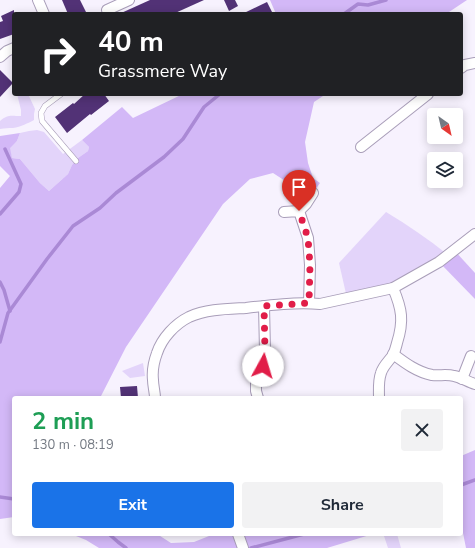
<!DOCTYPE html>
<html lang="en">
<head>
<meta charset="utf-8">
<style>
  :root { --surface:#fff; --page:#f2f2f3; --text:#1f2937; --muted:#747a83; --accent:#1a73e8 }
  body { margin:0; font-family:"Nunito Sans",sans-serif; background:var(--page); color:var(--text); height:100vh; display:flex; flex-direction:column; font-size:15px; white-space:nowrap }
  * { box-sizing:border-box; margin:0 }
  p { font-size:13px; color:var(--muted) }
  .icon { flex:none; width:22px; height:22px; fill:none; stroke:currentColor; stroke-width:2; stroke-linecap:round; stroke-linejoin:round }
  .map { position:relative; flex:1; overflow:hidden }
  .panel { position:absolute; left:12px; top:396px; width:451px; height:140px; display:flex; flex-direction:column; background:var(--surface); border-radius:4px; box-shadow:0 2px 10px #0003 }
  .panel>* { flex:none }
  .guide { position:absolute; left:12px; top:12px; width:451px; height:84px; border-radius:4px; box-shadow:0 2px 10px #0003; background:#202124; color:#fff; overflow:hidden }
  .needle { width:26px; rotate:146deg }
  .fabs { position:absolute; left:427px; top:108px; display:grid; gap:8px }
  .fabs a { display:grid; place-items:center; width:36px; height:36px; border-radius:4px; background:var(--surface); box-shadow:0 2px 10px #0003; font-size:20px }
  .pin { position:absolute; display:grid; place-items:center; width:34px; height:34px; color:#fff; margin:-41px -17px; border-radius:50% 50% 50% 0; rotate:-45deg; box-shadow:0 0 4px #0007 }
  .pin .icon { rotate:45deg }
  .me { position:absolute; width:44px; margin:-22px; rotate:6deg; stroke-linejoin:round; filter:drop-shadow(0 0 3px #0008) }
  .turn { display:flex; align-items:center; gap:14px; height:84px; padding:0 20px; font-size:18px }
  .turn .icon { width:52px; height:52px; stroke-width:2.5 }
  .turn b { display:block; font-size:28px; line-height:34px }
  .round { display:grid; place-items:center; flex:none; width:42px; height:42px; border-radius:4px; background:var(--page) }
  .overview { display:flex; align-items:center; justify-content:space-between; height:68px; padding:0 20px }
  h1 { font-size:24px; font-weight:700; line-height:30px; color:#1e9e55 }
  .button { display:flex; gap:8px; margin-top:auto; padding:8px 20px }
  .button a { flex:1; height:46px; border-radius:4px; background:var(--accent); color:#fff; font-size:16px; font-weight:700; line-height:46px; text-align:center }
  .button a+a { background:var(--page); color:var(--text) }
  .map>svg:first-child { display:block }
</style>
</head>
<body>
<div class="map">
<svg width="475" height="548" viewBox="0 0 475 548">
  <rect width="100%" height="100%" fill="#f7f2fe"/>
  <g fill="#e3d4fa">
    <path d="M17,94h11l7,15 -1,5v6c-6,3 -13,7 -21,8 -5,0 -8,0 -13,1v-8c8,-7 11,-5 21,-5v-6z"/>
    <polygon points="37,130 44,132 63,154 82,140 89,147 88,151 78,158 72,165 68,174 49,191 40,183 20,159 12,158 9,148 17,141 20,133 29,131"/>
    <path d="M386,212c22,13 42,27 62,43l-55,33 -46,10 -8,-35z"/>
    <polygon points="143,363 145,376 130,378 122,371"/>
    <polygon points="390,534 397,534 401,548 388,548 384,536"/>
  </g>
  <g fill="#d3b8f7">
    <polygon points="270,0 467,0 446,14 276,14"/>
    <polygon points="183,94 326,94 314,102 305,142 308,163 313,178 320,183 310,197 273,173 250,179 223,204 126,347 100,398 14,398 14,517 0,519 0,188 10,176 0,166 0,136 20,133 17,141 10,148 12,158 20,159 40,183 49,191 68,174 72,165 78,158 88,151 89,147 82,140 122,107 133,118"/>
    <polygon points="454,250 475,273 475,299 439,262"/>
    <polygon points="475,450 475,548 466,548 462,528 461,527 461,456"/>
    <polygon points="71,534 157,534 171,543 194,542 214,534 373,534 327,548 99,548 86,540"/>
  </g>
  <g fill="none" stroke-linecap="round" stroke-linejoin="round">
    <g stroke="#aa89d5" stroke-width="3.5">
      <polyline points="344,14 358,4 368,5 386,0"/>
      <polyline points="0,214 19,192 21,184 5,149"/>
      <polyline points="0,282 4,290 10,311"/>
      <polyline points="0,342 8,313 47,259 73,226 100,208 116,193 164,157 183,139 204,107 220,94"/>
      <polyline points="461,485 475,480"/>
      <polyline points="0,497 14,499"/>
      <polyline points="109,534 118,542 126,548"/>
      <polyline points="251,548 304,534"/>
    </g>
  </g>
  <g fill="#523276">
    <polygon points="62,0 80,0 87,14 68,14"/>
    <polygon points="150,0 204,0 173,14 119,14"/>
    <polygon points="224,0 235,0 238,6 229,11"/>
    <polygon points="267,2 272,12 267,14 242,14"/>
    <polygon points="14,10 14,34 0,39 0,22 3,21 1,16"/>
    <polygon points="0,70 13,83 0,97"/>
    <polygon points="85,94 104,94 109,101 91,115 90,114 67,133 55,117 73,103 74,104"/>
    <polygon points="137,386 138,398 121,398 120,387"/>
  </g>
  <g fill="none" stroke-linecap="round" stroke-linejoin="round">
    <g stroke="#a99eb9" stroke-width="6">
      <polyline id="lane" points="61,94 45,106 41,113 42,121 76,161"/>
    </g>
    <g stroke="#a99eb9" stroke-width="12">
      <g id="street">
        <polyline points="38,0 44,14"/>
        <polyline points="107,10 129,0"/>
        <polyline points="0,57 7,51 14,48"/>
        <polyline points="461,68 465,65 475,63"/>
        <polyline points="361,147 428,94"/>
        <polyline points="299,211 306,204 313,193"/>
        <polyline points="284,212 299,211 308,238 310,265 309,303"/>
        <path d="M393,354c12,9 24,18 39,21 7,1 15,-1 22,1 7,1 14,6 21,8"/>
        <polyline points="462,379 471,356"/>
        <path d="M155,398c0,-6 -2,-12 -2,-18 -1,-9 1,-19 4,-27 5,-15 18,-29 32,-36 18,-8 38,-8 57,-9 25,-3 50,-6 74,-4l73,-16 46,-26 36,-28"/>
        <polyline points="258,398 256,391 256,379 263,366 265,351 264,306"/>
        <path d="M379,398c0,-8 -1,-17 2,-25 2,-7 8,-12 12,-18 2,-4 3,-8 4,-12 7,-22 5,-34 -4,-55"/>
        <polyline points="238,534 243,548"/>
      </g>
    </g>
    <use href="#lane" stroke="#fff" stroke-width="5"/>
    <use href="#street" stroke="#fff" stroke-width="10"/>
  </g>
  <g fill="none" stroke-linecap="round" stroke-linejoin="round">
    <polyline stroke="#e11d48" stroke-width="7" stroke-dasharray="0 12.6" points="263,366 265,351 264,306 309,303 310,265 308,238 299,211"/>
  </g>
</svg>
<div class="fabs">
<a><svg class="needle" viewBox="-14 -14 28 28"><path d="M0-13l5 13h-10z" fill="#e53935"/><path d="M0 13l5-13h-10z" fill="#747a83"/></svg></a>
<a><svg class="icon" aria-label="layers" viewBox="0 0 24 24"><path d="M12 4l9 5-9 5-9-5zM3 14l9 5 9-5"/></svg></a>
</div>
<div class="pin" style="left:299px;top:211px;background:#d93025"><svg class="icon" aria-label="arrive" viewBox="0 0 24 24"><path d="M6 21V4h12l-3 4 3 4H6"/></svg></div>
<svg class="me" style="left:263px;top:366px" viewBox="-20 -20 40 40"><circle r="19" fill="#fff"/><path d="M0-13L10 11 0 6-10 11z" fill="#e11d48"/></svg>
<div class="guide">
<div class="turn"><svg class="icon" aria-label="right" viewBox="0 0 24 24"><path d="M7 20v-9h11M14 6l5 5-5 5"/></svg><div><b>40 m</b>Grassmere Way</div></div>
</div>
<section class="panel">
<div class="overview"><div><h1>2 min</h1><p>130 m · 08:19</p></div><a class="round"><svg class="icon" aria-label="close" viewBox="0 0 24 24"><path d="M6 6l12 12M18 6L6 18"/></svg></a></div>
<div class="button"><a>Exit</a><a>Share</a></div>
</section>
</div>
</body>
</html>
